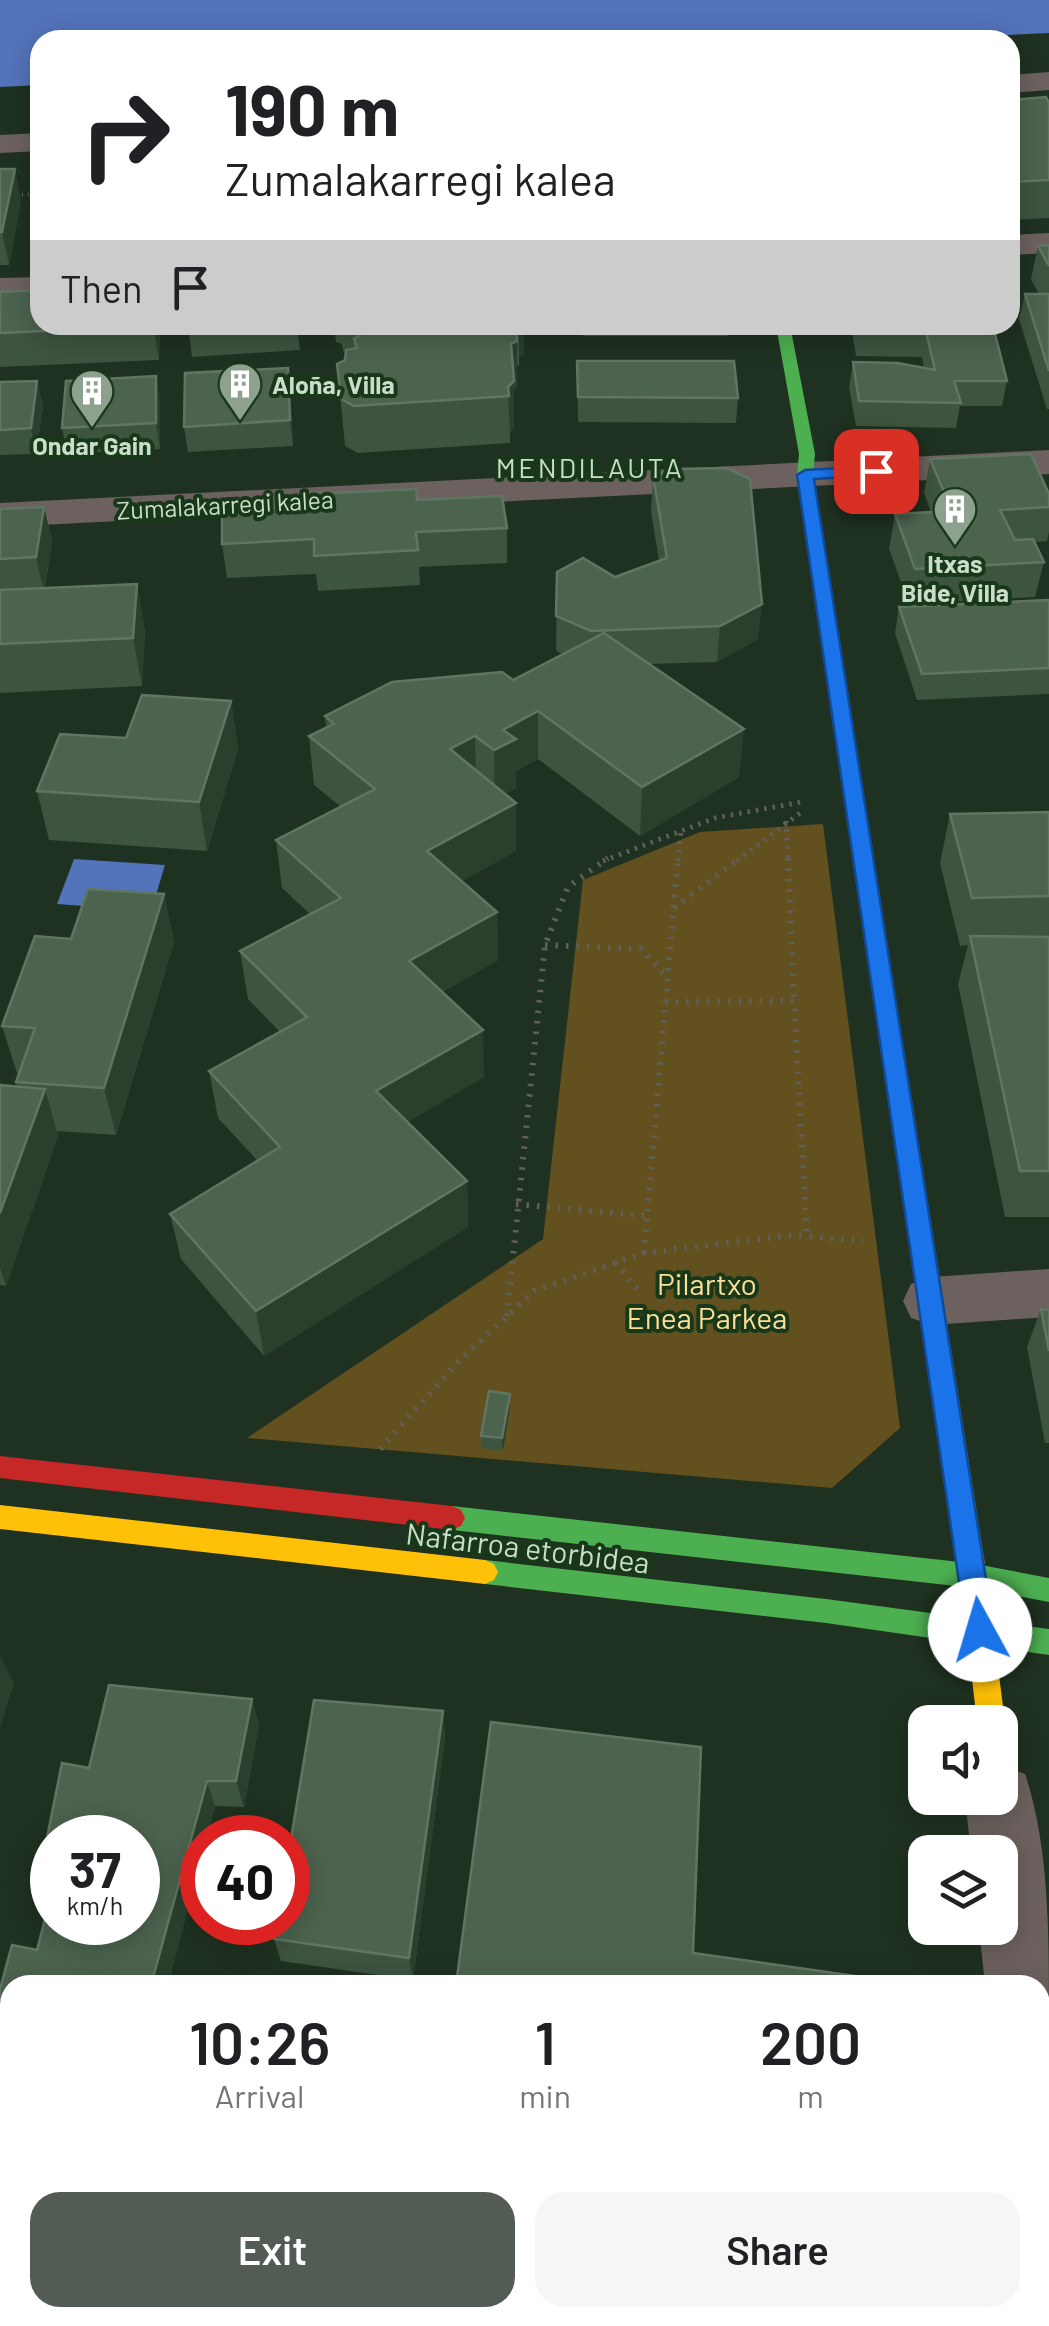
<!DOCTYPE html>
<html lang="en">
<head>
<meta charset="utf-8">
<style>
  :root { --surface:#fff; --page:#f6f6f6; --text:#202124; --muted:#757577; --accent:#525b54 }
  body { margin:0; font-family:Barlow,sans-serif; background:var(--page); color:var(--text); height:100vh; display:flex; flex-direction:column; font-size:38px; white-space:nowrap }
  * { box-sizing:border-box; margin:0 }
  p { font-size:32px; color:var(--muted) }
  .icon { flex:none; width:55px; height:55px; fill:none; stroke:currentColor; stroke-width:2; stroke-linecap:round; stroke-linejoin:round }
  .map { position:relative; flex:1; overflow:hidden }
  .sheet { position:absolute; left:0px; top:1975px; width:1050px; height:352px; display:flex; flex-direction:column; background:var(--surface); border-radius:30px 30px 0 0; box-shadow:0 5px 25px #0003 }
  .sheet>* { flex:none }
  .banner { position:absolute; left:30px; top:30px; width:990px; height:305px; border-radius:30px; box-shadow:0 5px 25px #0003; background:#fff; color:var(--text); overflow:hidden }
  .tools { position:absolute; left:908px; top:1705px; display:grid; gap:20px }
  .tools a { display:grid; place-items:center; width:110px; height:110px; border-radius:20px; background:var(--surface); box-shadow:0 5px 25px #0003; font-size:50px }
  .speed { position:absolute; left:30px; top:1815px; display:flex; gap:20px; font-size:50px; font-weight:700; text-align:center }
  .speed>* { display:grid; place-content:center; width:130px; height:130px; border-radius:50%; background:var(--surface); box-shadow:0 5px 25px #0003; line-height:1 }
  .speed small { font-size:25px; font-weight:400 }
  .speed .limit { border:15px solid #d22; background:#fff; color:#111 }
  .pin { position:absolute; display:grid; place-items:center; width:85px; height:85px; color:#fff; margin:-42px; border-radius:20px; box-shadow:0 5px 15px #0006 }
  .me { position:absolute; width:110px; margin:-55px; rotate:354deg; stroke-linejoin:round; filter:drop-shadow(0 0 8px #0008) }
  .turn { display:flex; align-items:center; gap:35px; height:210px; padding:0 30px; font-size:45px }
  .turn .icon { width:130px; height:130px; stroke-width:2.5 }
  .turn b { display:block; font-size:70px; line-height:85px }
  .then { display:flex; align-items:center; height:95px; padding:0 30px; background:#0003; gap:20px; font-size:38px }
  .eta { display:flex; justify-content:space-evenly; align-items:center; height:170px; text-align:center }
  .eta b { font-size:60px; font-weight:600; line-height:70px }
  .primary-button { display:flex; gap:20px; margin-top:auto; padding:20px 30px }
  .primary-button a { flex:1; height:115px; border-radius:30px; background:var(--accent); color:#fff; font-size:40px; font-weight:600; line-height:115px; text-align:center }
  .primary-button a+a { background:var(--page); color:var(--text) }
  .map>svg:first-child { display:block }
</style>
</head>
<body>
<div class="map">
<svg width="1049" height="2326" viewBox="0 0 1049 2326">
  <rect width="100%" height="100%" fill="#1f3120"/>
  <polygon fill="#62501e" points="823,824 900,1428 832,1488 247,1438 543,1239 583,880 700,832"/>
  <g fill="#5373ba">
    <polygon points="0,0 1049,0 1049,33 904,40 40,40 40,85 0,87"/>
    <polygon points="74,859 165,865 151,911 57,904"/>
  </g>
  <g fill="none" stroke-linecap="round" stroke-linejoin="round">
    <polyline stroke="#605f58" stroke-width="4" stroke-dasharray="1 5" stroke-linecap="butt" points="16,195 40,194"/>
    <g stroke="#605f58" stroke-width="5" stroke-dasharray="2.5 6" stroke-linecap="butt">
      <polyline points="786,821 788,861"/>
      <polyline points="603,861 715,818 801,802"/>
      <polyline points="678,861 681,829"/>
      <polyline points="737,861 804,810"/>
    </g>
    <g stroke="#605f58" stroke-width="6" stroke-dasharray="2.5 8" stroke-linecap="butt">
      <polyline points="788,858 794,1001"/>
      <polyline points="674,908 740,858"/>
      <polyline points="545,945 641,949 666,975"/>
      <polyline points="665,1002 794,1001 807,1236"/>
      <polyline points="516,1204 647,1216"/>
      <polyline points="644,1253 678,858"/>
      <polyline points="615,1263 638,1290"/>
      <polyline points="507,1316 545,945 568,887 608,858"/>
      <polyline points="380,1449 457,1363 534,1291 644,1253 793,1235 863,1241"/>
    </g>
    <g fill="#6c615e" fill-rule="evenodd">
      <polygon points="1049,72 1049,90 1010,93 1010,75"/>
      <polygon points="40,133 40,151 0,153 0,135"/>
      <polygon points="1049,233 1049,253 1010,255 1010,235"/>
      <polygon points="40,277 40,297 0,298 0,278"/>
      <polygon points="1049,450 1049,474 0,527 0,503"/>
      <polygon points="1049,1269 1049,1317 932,1325 911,1318 903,1301 911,1284 932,1277"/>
      <path d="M1000,1764l25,10c24,71 24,159 24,235l-9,6v-30h-55l-6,-57h21v-76h-29l-6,-54h35z"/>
      <polygon points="1040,2100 1049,2104 1049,2255 1040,2251"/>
    </g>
    <g fill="#4caf50" fill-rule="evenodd">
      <polygon points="776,325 790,325 815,454 813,475 984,1558 981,1565 1049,1578 1049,1602 974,1588 452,1530 443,1526 439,1518 443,1510 452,1506 960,1562 797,475 799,454"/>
      <polygon points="485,1560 826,1599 1049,1629 1049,1655 826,1623 485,1584 476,1580 472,1572 476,1564"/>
    </g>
    <g fill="#ffc107" fill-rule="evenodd">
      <polygon points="0,1505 485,1560 494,1564 498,1572 494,1580 485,1584 0,1529"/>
      <polygon points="971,1546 980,1550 984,1558 1005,1722 1000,1732 1000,1722 977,1722 958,1558 962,1550"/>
    </g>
    <polygon fill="#c62828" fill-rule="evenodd" points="0,1456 452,1506 461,1510 465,1518 461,1526 452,1530 0,1478"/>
  </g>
  <g fill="#3d543f">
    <polygon points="1010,100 1049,103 1049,218 1010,220"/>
    <polygon points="0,169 21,201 9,265 0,265"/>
    <polygon points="1049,245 1049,409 1047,409 1019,319 1025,294 1039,294 1031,279 1038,246"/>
    <polygon points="0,292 160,325 159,360 0,367"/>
    <polygon points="188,325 297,325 300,350 192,357"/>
    <polygon points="334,325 524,325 524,354 519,356 519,365 517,365 517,388 514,389 514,428 510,433 510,443 358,453 345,446 337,364 345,360 346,352 343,351 342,344 336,342"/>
    <polygon points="582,325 729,325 728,336 583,336"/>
    <polygon points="851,325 979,325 960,326 961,329 1007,381 1002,406 960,406 956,428 856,426 849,387 853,362 924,368 922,357 856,356"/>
    <polygon points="577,361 738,398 736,423 578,422"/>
    <polygon points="288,368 293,446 188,452 184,427"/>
    <polygon points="37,381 43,406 36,454 0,455 0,382"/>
    <polygon points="160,401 160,449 67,454 62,428"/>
    <polygon points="930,459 1049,494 1049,532 1047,541 1034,542 1044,562 1035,597 909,604 889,549 895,514 931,512 924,493"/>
    <polygon points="653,476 758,639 717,662 649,664 739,777 640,836 538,759 516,771 516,788 505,794 516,803 516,851 462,881 497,912 498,960 442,992 484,1077 407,1122 467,1181 468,1227 264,1356 181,1259 170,1214 257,1160 218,1118 209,1071 280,1032 248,999 240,951 310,914 282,888 276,840 341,807 314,785 309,736 326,728 325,716 513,680 563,654 556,651 557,572 615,577 659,561 651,511"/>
    <polygon points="417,500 507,528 507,563 419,567 420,585 318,591 316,574 227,578 222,544 311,506"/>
    <polygon points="44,507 52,541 45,588 137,584 145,632 142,686 0,693 0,509"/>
    <polygon points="1049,600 1049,694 917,700 895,633 899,607"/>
    <polygon points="231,701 238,749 207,851 49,840 37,791 126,738"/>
    <polygon points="1049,812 1049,1217 1005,1217 958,984 968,945 960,946 940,863 950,814"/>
    <polygon points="164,894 174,942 116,1135 57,1131 58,1136 6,1286 0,1285 0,1085 17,1087 16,1082 19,1074 17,1073 2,1026 71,939"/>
    <polygon points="1041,1309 1049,1310 1049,1443 1045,1443 1027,1347"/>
    <polygon points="510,1394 510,1406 503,1451 481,1448 481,1436"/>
    <polygon points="109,1685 252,1699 259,1725 244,1807 215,1806 207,1838 202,1838 202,1854 168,1985 10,1985 10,2054 3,2054 0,2050 0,1989 12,1945 37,1950 52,1892 52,1922 138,1922 138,1838 52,1838 52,1876 43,1858 62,1763 89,1768"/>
    <polygon points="443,1711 445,1738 413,1980 281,1961 274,1939"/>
    <polygon points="10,2060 10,2159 4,2158 0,2154 0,2096"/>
    <polygon points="842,2318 890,2318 885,2323"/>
  </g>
  <g fill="#2a402d">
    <polygon points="15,169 21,201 9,265 2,232"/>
    <polygon points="154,325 160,325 159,360 153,326"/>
    <polygon points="515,325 524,325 524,354 519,356 519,331"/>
    <polygon points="517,341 517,388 514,389 514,428 510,433 508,396 511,344"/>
    <polygon points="288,368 291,393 293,446 290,420"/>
    <polygon points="156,376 160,401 160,449 156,423"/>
    <polygon points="37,381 43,406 36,454 31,428"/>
    <polygon points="44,507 52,541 44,592 36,557"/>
    <polygon points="137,584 145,632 142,686 133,638"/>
    <polygon points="762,604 758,639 717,662 720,626"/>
    <polygon points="231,701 238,749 207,851 199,802"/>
    <polygon points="538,711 538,759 516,771 516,788 495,799 494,750 503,730"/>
    <polygon points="744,729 739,777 640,836 642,787"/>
    <polygon points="475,736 476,784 450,749"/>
    <polygon points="516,803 516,851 430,899 427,851"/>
    <polygon points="164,894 174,942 116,1135 104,1088"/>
    <polygon points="497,912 498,960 412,1009 409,961"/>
    <polygon points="483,1030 484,1077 381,1138 376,1091"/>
    <polygon points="45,1089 58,1136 6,1286 0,1268 0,1213"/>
    <polygon points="467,1181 468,1227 264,1356 256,1311"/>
    <polygon points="510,1394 510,1406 503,1451 502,1438"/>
    <polygon points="0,1655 14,1683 0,1728"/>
    <polygon points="252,1699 259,1725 244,1807 236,1781"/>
    <polygon points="443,1711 445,1738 413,1980 409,1958"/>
    <polygon points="207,1781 215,1806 207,1838 202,1838 202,1854 168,1985 151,1985"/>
    <polygon points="356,2318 363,2318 362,2326 355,2326"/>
  </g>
  <g fill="#4c634e" stroke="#607662" stroke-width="2.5">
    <polygon points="1046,97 1049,103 1049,180 1010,182 1010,100"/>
    <polygon points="0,169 15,169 2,232 0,232"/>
    <polygon points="1049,245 1049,266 1038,246"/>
    <polygon points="40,290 40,325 153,326 0,333 0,292"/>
    <polygon points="1025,294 1049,294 1049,371"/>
    <polygon points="355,325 392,325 360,326 360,336"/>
    <polygon points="392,325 515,325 517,341 511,344 514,381 508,387 509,396 354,406 341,399 337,364 345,360 346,350 357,348 354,339 360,335 360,326"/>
    <polygon points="858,325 960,325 961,329 994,330 1007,381 954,381 961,403 859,401 853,362 898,363 935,370 926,332 859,332"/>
    <polygon points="577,361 734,361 738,398 578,397"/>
    <polygon points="288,368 290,420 184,427 185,373"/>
    <polygon points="156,376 156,423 62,428 66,381"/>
    <polygon points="37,381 31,428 0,430 0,382"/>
    <polygon points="1031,454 1049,494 1049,507 1000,510 1015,540 1033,539 1044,562 915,569 895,514 952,511 930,459"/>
    <polygon points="727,468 750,479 762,604 720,626 591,631 556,616 557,572 583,558 615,577 667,558 653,476 673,469"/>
    <polygon points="416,489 417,500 502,496 507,528 416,532 418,550 314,556 314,539 222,544 222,511 311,506 311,494"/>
    <polygon points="44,507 36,557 0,559 0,509"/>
    <polygon points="137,584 133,638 0,644 0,590"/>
    <polygon points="1049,600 1049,668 922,674 899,607"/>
    <polygon points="604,633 744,729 642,787 538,711 503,730 516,739 494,750 475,736 450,749 516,803 427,851 497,912 409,961 483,1030 376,1091 467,1181 256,1311 170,1214 280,1147 209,1071 307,1017 240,951 341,898 276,840 375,789 309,736 334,724 325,716 392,682 502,672 513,680"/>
    <polygon points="142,695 231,701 199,802 37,791 60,734 126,738"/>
    <polygon points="1049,812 1049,896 972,898 950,814"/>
    <polygon points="88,889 164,894 104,1088 16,1082 35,1028 2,1026 35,936 71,939"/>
    <polygon points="970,936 1049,937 1049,1171 1020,1171"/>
    <polygon points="0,1085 45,1089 0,1213"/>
    <polygon points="1041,1309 1049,1310 1049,1351"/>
    <polygon points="489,1391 510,1394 502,1438 481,1436"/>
    <polygon points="109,1685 252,1699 236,1781 207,1781 151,1985 10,1985 10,2036 0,2035 0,1989 12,1945 37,1950 52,1892 52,1922 138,1922 138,1838 52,1838 52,1858 43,1858 62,1763 89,1768"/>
    <polygon points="314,1700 443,1711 409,1958 274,1939 276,1922 288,1922 288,1857"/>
    <polygon points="491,1722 701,1747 693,1953 891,1981 891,1985 456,1985"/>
    <polygon points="10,2060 10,2144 0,2143 0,2096"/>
    <polygon points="192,2318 356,2318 355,2326 191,2326"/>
  </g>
  <polygon fill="#1a73e8" stroke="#114b97" stroke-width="2.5" points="876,466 884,471 881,475 814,479 994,1630 990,1638 980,1642 970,1638 966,1630 797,475 805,470"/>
  <defs>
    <g id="building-pin" transform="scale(2.25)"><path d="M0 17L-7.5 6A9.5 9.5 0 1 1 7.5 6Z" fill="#8ea18e" stroke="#17391a"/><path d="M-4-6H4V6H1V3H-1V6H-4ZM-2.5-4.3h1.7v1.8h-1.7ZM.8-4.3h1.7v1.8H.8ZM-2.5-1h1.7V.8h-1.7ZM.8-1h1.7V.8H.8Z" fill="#fff"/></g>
  </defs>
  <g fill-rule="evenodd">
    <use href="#building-pin" x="240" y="384"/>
    <use href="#building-pin" x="92" y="391"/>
    <use href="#building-pin" x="955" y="509"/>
  </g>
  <g text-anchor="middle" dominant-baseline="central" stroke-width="8" stroke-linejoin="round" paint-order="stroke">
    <g font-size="25" font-weight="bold" fill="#caddca" stroke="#17391a">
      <text x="272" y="384" text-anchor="start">Aloña, Villa</text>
      <text x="92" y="445">Ondar Gain</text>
      <text x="955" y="563">Itxas<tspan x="955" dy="29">Bide, Villa</tspan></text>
    </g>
    <g font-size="25" fill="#caddca" stroke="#17391a">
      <text transform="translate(225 504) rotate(-3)">Zumalakarregi kalea</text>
    </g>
    <g font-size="28" letter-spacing="2.5" fill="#caddca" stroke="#17391a">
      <text x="590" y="467">MENDILAUTA</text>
    </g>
    <g font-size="30" fill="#fede98" stroke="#17391a">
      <text x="707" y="1283">Pilartxo<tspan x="707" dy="34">Enea Parkea</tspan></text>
    </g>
    <g font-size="30" fill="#caddca" stroke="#17391a">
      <text transform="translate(528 1547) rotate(7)">Nafarroa etorbidea</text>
    </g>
  </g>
</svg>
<div class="tools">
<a><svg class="icon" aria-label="sound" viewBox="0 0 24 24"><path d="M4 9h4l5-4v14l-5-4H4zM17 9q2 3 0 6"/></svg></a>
<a><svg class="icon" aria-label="layers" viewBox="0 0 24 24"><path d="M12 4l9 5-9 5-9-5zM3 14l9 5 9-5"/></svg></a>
</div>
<div class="speed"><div>37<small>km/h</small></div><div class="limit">40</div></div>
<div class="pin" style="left:876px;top:471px;background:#d93025"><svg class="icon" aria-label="arrive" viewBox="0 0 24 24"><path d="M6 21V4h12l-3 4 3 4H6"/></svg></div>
<svg class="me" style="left:980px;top:1630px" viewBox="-20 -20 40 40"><circle r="19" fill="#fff"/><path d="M0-13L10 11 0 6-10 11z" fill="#1a73e8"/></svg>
<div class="banner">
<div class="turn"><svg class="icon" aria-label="right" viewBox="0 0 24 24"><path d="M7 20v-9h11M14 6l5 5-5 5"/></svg><div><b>190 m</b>Zumalakarregi kalea</div></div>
<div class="then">Then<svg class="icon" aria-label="arrive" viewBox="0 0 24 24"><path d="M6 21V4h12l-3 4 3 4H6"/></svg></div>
</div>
<section class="sheet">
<div class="eta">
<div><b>10:26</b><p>Arrival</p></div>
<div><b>1</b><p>min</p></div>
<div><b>200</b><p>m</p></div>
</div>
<div class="primary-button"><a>Exit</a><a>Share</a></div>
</section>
</div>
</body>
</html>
